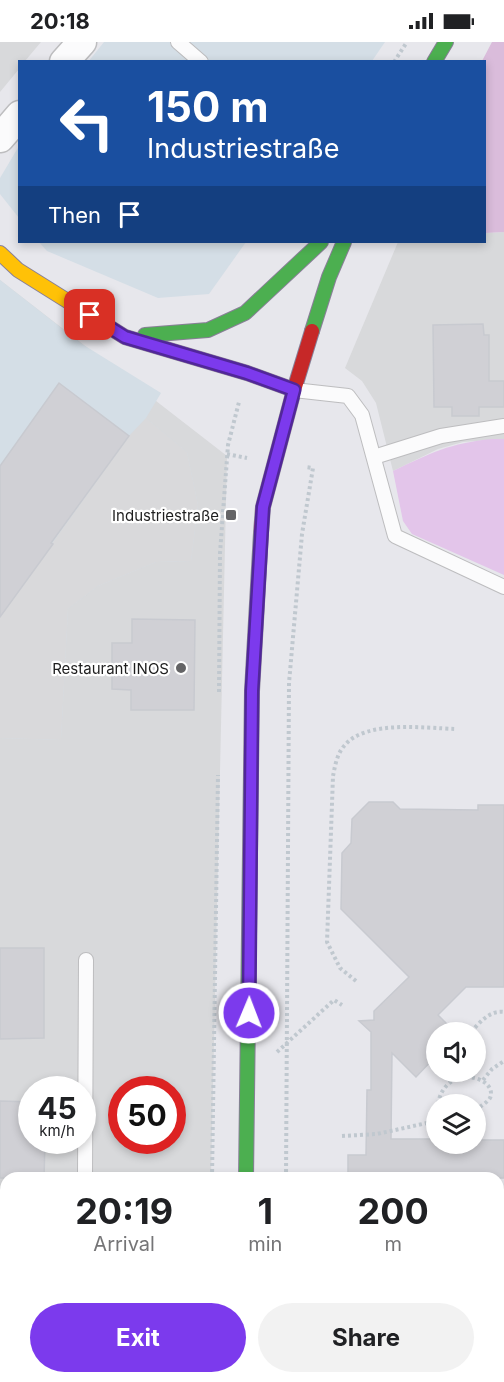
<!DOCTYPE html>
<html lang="en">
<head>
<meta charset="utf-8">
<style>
  :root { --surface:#fff; --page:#f2f2f2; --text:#202124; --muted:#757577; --accent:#7c3aed }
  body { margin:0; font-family:Inter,sans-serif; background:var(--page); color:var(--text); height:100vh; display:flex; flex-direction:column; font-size:22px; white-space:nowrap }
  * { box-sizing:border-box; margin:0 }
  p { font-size:20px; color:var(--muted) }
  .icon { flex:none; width:33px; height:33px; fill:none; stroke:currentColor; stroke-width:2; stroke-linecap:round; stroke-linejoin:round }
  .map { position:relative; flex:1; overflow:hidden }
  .drawer { position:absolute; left:0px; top:1130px; width:504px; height:212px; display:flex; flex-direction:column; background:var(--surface); border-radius:18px 18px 0 0; box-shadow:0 3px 9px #0003 }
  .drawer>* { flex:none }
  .guide { position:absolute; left:18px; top:18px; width:468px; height:183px; border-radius:0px; box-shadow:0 3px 9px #0003; background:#1a4fa0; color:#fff; overflow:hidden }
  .controls { position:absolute; left:426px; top:980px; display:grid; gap:12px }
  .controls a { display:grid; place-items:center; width:60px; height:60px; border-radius:50%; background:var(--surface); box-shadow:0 3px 9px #0003; font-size:30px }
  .speed { position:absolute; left:18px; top:1034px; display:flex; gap:12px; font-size:30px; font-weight:700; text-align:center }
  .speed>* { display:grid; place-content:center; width:78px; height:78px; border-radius:50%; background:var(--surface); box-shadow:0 3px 9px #0003; line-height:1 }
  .speed small { font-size:15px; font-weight:400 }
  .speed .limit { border:9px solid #d22; background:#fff; color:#111 }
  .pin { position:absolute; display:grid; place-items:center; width:51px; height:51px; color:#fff; margin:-26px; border-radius:12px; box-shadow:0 3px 9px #0006 }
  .me { position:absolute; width:66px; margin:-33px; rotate:1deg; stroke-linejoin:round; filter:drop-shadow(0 0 4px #0008) }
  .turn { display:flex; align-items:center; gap:21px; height:126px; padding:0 30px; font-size:27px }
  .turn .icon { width:78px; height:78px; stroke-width:2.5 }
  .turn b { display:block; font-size:42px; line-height:51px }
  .then { display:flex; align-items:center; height:57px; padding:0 30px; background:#0003; gap:12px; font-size:22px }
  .eta { display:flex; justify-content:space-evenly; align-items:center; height:102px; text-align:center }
  .eta b { font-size:36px; font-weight:700; line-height:42px }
  .cta { display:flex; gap:12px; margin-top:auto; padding:12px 30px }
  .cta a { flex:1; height:69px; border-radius:36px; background:var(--accent); color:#fff; font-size:24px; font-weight:700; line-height:69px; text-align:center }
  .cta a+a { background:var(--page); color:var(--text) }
  .status { display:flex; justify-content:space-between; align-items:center; height:42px; padding:0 30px; background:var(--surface); direction:ltr }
  .status svg { height:16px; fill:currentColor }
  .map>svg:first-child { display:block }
</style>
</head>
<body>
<div class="status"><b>20:18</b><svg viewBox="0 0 49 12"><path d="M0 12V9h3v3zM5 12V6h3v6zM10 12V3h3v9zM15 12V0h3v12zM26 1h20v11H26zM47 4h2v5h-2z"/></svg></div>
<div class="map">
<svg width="504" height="1340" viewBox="0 0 504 1340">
  <rect width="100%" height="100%" fill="#e7e7ec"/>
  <g fill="#d8d9db" fill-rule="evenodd">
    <polygon points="0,0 41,0 25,19 20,20 19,27 0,50"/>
    <polygon points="504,190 504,397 463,400 438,407 393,429 376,361 362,339 345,326 398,200 484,200 485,191"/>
    <path d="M0,238l227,176 -16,721 -205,1v199h203v5h-209zM32,1047h50v51h-50zM122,1047h50v51h-50z"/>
  </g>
  <g fill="#d4dee6">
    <polygon points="104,0 385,0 372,19 88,20"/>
    <polygon points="19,104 19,176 0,152 0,136"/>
    <polygon points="39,200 246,200 209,252 158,256 47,209"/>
    <polygon points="0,238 82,302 161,351 146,376 187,410 198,463 191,519 156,520 98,544 68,567 61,698 0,696"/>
  </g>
  <path fill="#e3c5ea" d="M492,397h12v136l-92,-41 -9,-13 -10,-50c38,-18 57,-28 99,-32z"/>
  <polygon fill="#dabcdb" points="492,0 504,0 504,190 485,191 484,20 482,19"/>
  <polygon fill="#d9d9db" points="146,376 187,410 198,463 191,519 156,520 98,544 68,567 61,698 0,696 0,574 129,394"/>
  <g fill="#d0d0d5" stroke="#c8cad0" stroke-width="1.5">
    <polygon points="483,282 484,293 489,293 489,339 504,339 504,365 479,365 479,374 452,374 452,365 434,365 433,283"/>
    <polygon points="59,341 129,394 51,501 53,502 0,575 0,424"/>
    <polygon points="132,577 195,578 194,668 131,668 131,648 112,647 112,601 132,601"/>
    <polygon points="369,760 393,760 400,767 478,768 478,763 504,763 504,945 466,945 438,973 447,982 440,990 436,990 436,1014 416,1035 392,1011 391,1097 436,1097 436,1101 476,1101 476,1098 504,1098 504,1136 348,1136 348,1113 366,1113 367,1048 371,1048 371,990 359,979 374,978 374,969 409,935 341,867 342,811 351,801 352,777"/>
    <polygon points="0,906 44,906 44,996 0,997"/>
    <polygon points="0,1059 32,1060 32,1098 45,1098 44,1136 0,1136"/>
  </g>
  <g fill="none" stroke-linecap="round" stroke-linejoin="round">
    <g stroke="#bdbdbf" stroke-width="16">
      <g id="lane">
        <polyline points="178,0 201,20"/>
        <polyline points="294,348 348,354 362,373 395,494 504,545"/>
        <polyline points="374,415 441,394 504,384"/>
        <polyline points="85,1136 86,918"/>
      </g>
    </g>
    <g stroke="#bdbdbf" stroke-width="31">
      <g id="street">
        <polyline points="64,20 82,0"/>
        <polyline points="0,96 20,73"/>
        <polyline points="0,1213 6,1213"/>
      </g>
    </g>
    <g stroke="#887f97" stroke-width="16">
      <g id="fast">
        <polyline points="434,20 446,0"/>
        <polyline points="312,289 329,235 344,200"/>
        <polyline points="145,293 208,288 245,271 321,200"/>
        <polyline points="246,1136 252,649 261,491"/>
      </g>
    </g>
    <g stroke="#887f97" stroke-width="16">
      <g id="slow">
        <polyline points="0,211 18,228 125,295 247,331 294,348"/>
        <polyline points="246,1335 246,1340"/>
      </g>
    </g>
    <g stroke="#887f97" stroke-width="16">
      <polyline id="jam" points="261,491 263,465 294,348 312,289"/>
    </g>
    <g stroke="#c0c8cf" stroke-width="4" stroke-dasharray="3 3" stroke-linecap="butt">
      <polyline points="394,20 407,0"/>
      <polyline points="227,412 247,416"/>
      <polyline points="219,650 220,511 228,403 239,360"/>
      <path d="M356,939l-16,-13 -13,-26 6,-166c2,-10 4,-23 12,-31 21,-25 80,-17 110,-16"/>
      <path d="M471,990c9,-10 19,-22 33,-20"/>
      <polyline points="277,1010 334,958 342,963"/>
      <polyline points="455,1029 455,1038"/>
      <polyline points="483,1038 492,1027 504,1019"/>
      <path d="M438,1062c7,-42 61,-27 52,-6 -3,5 -10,8 -14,12"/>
      <polyline points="342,1094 377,1092 436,1079"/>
      <polyline points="212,1136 218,733"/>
      <polyline points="286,1136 289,641 302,492 313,426 305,425"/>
      <polyline points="213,1335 213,1340"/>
      <polyline points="286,1335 286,1340"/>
    </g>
    <use href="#lane" stroke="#fbfbfc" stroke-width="14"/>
    <use href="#street" stroke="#fbfbfc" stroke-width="28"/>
    <use href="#fast" stroke="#4caf50" stroke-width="14"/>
    <use href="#slow" stroke="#ffc107" stroke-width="14"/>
    <use href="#jam" stroke="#c62828" stroke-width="14"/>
  </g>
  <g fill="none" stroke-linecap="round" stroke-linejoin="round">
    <g stroke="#51269a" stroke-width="15">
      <polyline id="route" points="90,273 125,295 247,331 294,348 263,465 252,649 249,971"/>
    </g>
    <use href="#route" stroke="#7c3aed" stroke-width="10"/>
  </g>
  <g fill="#646466" stroke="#fff" stroke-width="2">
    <rect x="225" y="467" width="12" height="12" rx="3"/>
    <circle cx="181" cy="626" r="6"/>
  </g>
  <g text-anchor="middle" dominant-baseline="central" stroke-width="4.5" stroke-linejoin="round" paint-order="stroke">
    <g font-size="15" fill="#1e1e1e" stroke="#fff" text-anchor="end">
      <text x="219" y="473">Industriestraße</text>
      <text x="169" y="626">Restaurant INOS</text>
    </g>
  </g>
</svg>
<div class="controls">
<a><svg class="icon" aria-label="sound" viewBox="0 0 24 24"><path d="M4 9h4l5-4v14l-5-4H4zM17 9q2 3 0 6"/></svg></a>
<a><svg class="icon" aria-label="layers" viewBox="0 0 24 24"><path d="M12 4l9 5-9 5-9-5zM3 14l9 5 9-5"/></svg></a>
</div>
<div class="speed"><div>45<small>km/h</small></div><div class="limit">50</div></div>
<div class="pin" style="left:90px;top:273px;background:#d93025"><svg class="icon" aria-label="arrive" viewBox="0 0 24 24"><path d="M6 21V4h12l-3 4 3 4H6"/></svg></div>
<svg class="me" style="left:249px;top:971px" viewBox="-20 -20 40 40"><circle r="17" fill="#7c3aed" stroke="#fff" stroke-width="3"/><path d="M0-11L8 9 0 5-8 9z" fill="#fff"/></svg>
<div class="guide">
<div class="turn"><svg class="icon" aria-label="left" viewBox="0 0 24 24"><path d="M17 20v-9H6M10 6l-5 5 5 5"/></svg><div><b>150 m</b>Industriestraße</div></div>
<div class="then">Then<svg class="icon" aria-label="arrive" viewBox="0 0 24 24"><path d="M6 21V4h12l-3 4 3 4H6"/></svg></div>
</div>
<section class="drawer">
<div class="eta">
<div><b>20:19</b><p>Arrival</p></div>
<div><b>1</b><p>min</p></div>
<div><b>200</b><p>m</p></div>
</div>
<div class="cta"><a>Exit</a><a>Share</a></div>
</section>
</div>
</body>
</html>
